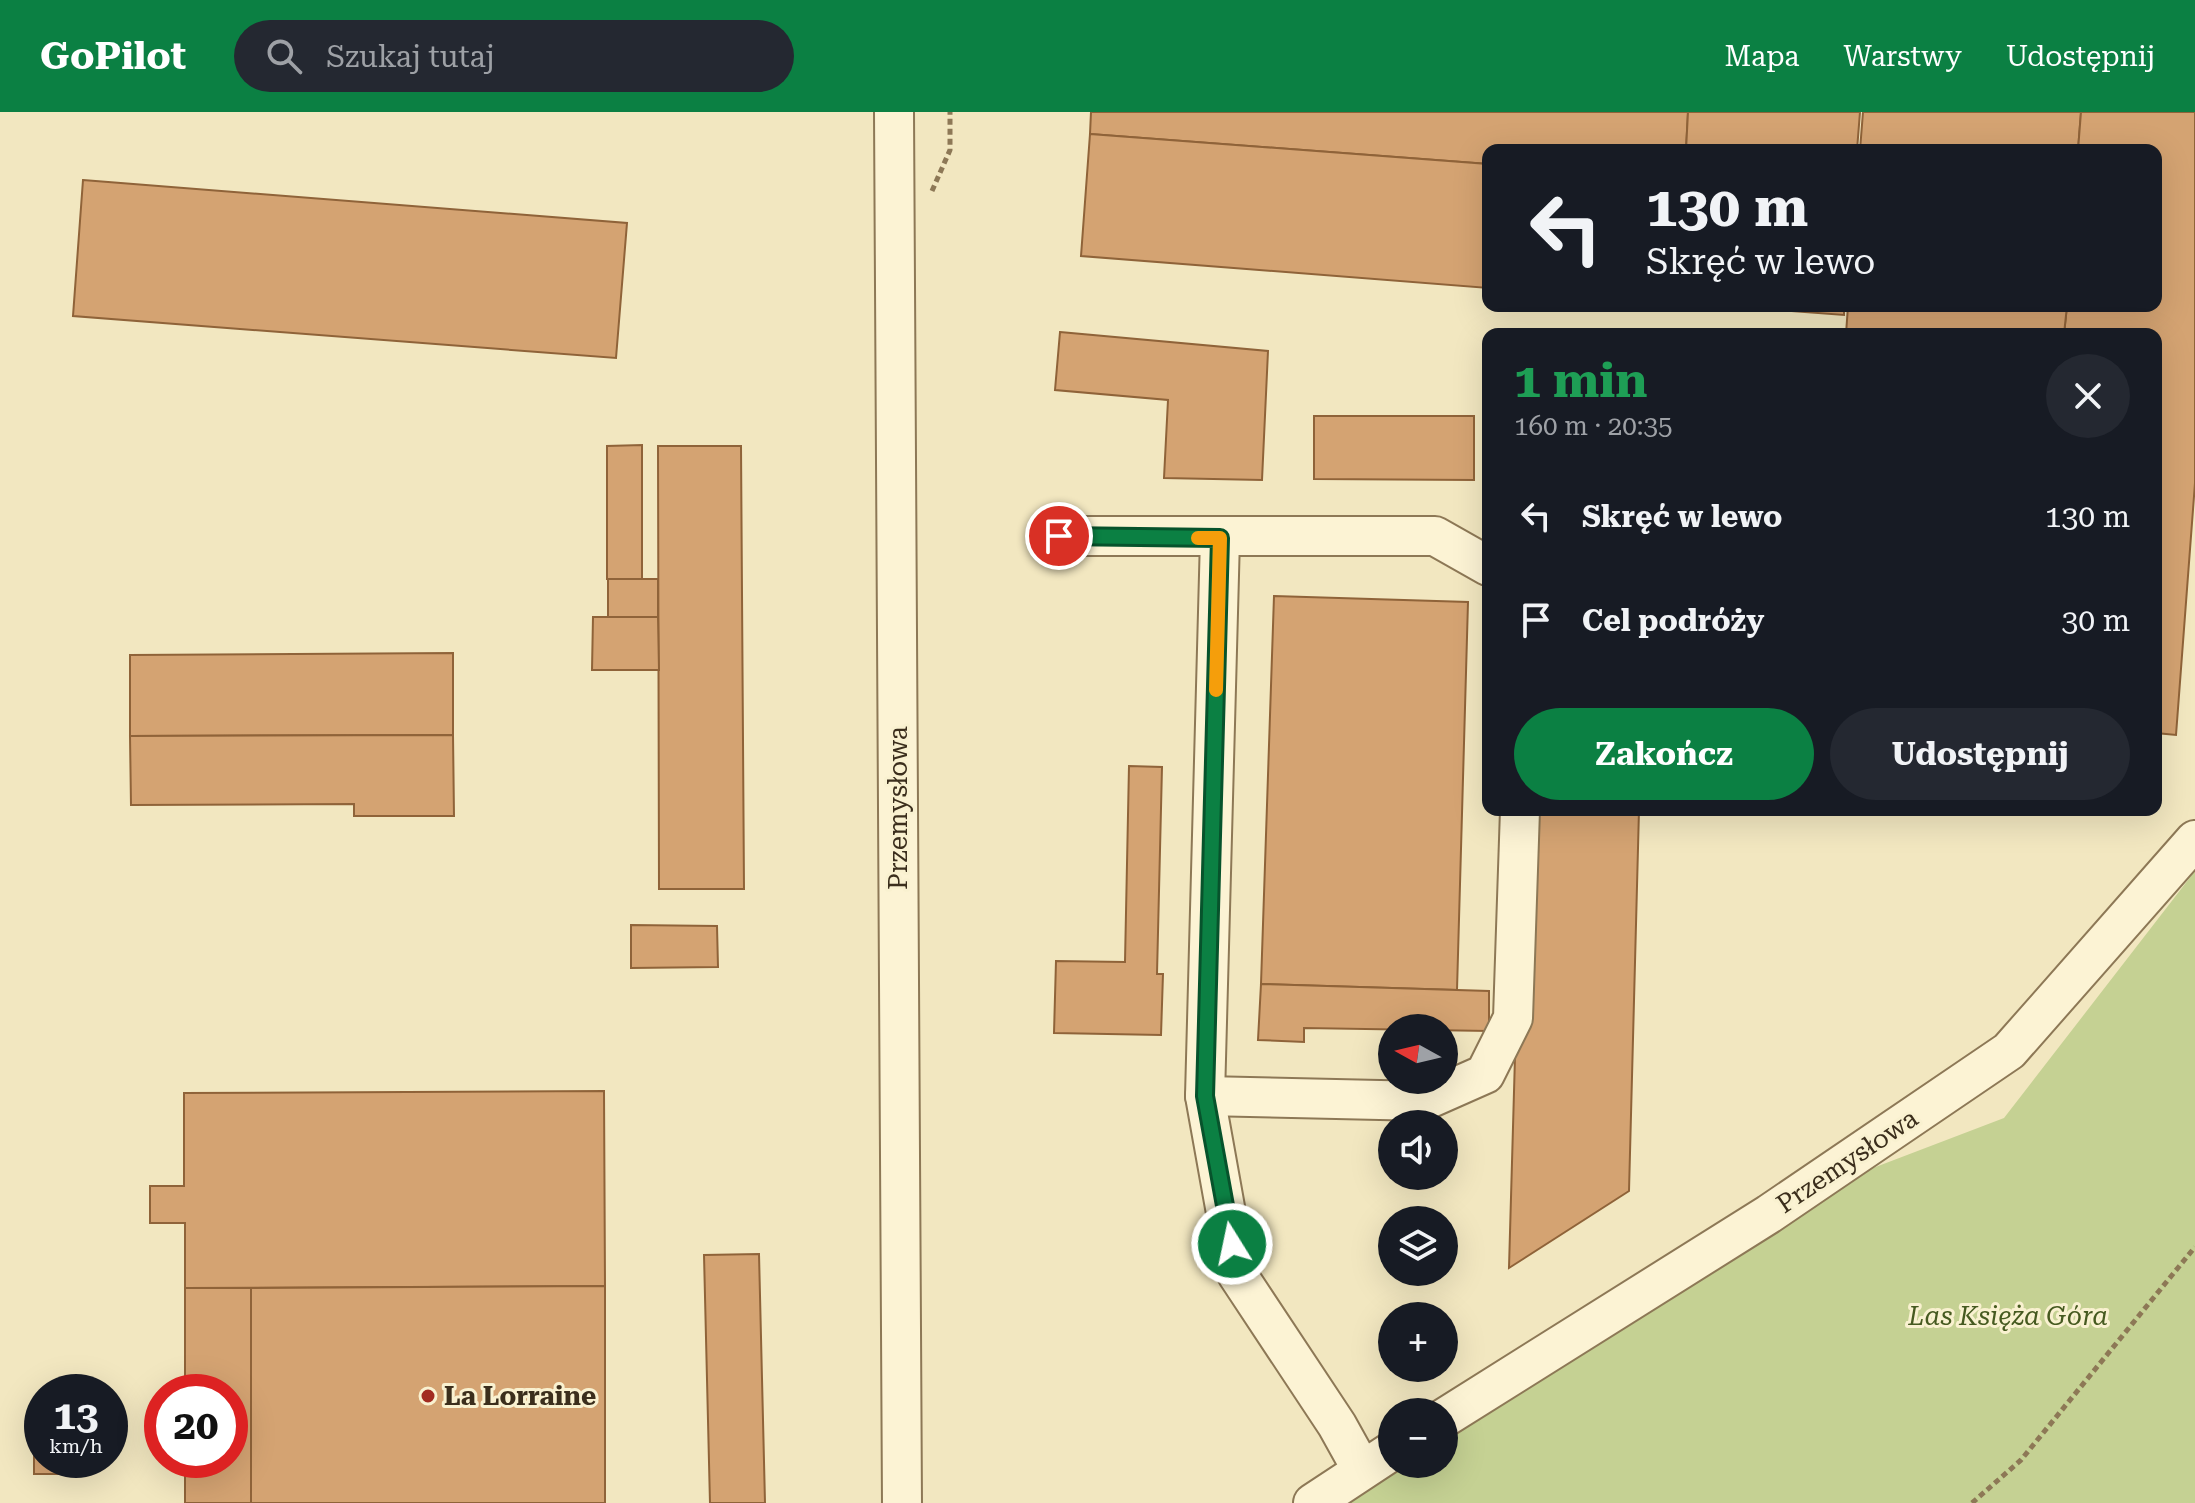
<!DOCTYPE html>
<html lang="pl">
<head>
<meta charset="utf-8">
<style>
  :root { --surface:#171b24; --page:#242831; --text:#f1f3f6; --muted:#9ea1a6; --accent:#0b8043 }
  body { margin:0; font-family:"Roboto Serif",serif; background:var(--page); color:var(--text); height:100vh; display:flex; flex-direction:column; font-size:30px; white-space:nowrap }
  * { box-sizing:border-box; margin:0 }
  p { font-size:26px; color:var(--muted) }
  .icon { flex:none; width:44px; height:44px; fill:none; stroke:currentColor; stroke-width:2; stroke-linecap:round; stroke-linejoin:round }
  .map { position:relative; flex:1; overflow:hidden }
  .side { position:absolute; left:1482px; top:216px; width:680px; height:488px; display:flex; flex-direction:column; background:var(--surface); border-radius:16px; box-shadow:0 8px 32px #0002 }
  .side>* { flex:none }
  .hud { position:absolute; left:1482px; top:32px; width:680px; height:168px; border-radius:16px; box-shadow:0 8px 32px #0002; background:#171b24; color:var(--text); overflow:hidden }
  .needle { width:52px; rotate:278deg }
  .controls { position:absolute; left:1378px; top:902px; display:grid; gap:16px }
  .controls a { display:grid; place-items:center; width:80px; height:80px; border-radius:50%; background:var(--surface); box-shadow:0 8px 32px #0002; font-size:40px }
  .speed { position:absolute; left:24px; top:1262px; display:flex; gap:16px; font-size:40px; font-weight:700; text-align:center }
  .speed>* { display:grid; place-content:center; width:104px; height:104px; border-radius:50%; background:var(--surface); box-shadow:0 8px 32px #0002; line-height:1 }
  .speed small { font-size:20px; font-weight:400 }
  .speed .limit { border:12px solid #d22; background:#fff; color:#111 }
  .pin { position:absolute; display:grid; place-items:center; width:68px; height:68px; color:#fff; margin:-34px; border:4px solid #fff; border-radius:50%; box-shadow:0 2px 8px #0007 }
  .me { position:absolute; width:88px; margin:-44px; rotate:350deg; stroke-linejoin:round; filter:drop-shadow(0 0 6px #0008) }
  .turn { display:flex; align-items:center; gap:28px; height:168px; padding:0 32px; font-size:36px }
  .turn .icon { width:104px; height:104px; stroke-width:2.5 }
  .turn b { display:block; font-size:56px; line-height:68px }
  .round { display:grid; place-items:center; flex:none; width:84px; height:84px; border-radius:42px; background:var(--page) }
  .summary { display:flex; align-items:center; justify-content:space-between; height:136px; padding:0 32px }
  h1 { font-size:48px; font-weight:700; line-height:60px; color:#1e9e55 }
  .primary-button { display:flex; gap:16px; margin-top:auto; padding:16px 32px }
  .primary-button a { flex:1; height:92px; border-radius:48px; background:var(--accent); color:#fff; font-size:32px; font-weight:700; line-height:92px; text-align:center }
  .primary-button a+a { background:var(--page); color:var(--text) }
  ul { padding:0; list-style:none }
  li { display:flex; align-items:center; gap:24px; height:104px; padding:0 32px }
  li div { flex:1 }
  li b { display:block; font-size:30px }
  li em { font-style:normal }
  header { display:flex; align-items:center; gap:48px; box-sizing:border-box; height:112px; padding:0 40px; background:var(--accent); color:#fff }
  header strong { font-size:38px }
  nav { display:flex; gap:44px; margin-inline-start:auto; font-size:28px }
  .search { width:560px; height:72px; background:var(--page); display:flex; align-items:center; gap:20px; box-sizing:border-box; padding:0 28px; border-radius:44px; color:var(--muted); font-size:30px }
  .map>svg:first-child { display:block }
</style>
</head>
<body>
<header>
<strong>GoPilot</strong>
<div class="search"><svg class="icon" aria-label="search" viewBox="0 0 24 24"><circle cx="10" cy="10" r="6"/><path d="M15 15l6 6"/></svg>Szukaj tutaj</div>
<nav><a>Mapa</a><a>Warstwy</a><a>Udostępnij</a></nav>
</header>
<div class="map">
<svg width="2195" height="1391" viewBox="0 0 2195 1391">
  <rect width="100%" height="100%" fill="#f2e7c0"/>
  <polygon fill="#c5d193" points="2195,759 2195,1391 1312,1391 1392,1352 1444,1352 1444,1302 1776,1093 2004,1006"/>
  <g fill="#d4a372" stroke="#8f6339" stroke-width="2">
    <polygon points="1091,0 1688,0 1686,38 1488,38 1488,52 1090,22"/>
    <polygon points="1688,0 1860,0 1857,38 1686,38"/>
    <polygon points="1863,0 2081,0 2078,38 1860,38"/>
    <polygon points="2081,0 2195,0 2195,371 2176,623 2156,621 2156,222 2064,222 2067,194 2156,194 2156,38 2078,38"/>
    <polygon points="1090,22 1488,52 1488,176 1081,144"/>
    <polygon points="83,68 627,111 616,246 73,204"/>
    <polygon points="1727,194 1844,194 1844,203"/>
    <polygon points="1848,194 2067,194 2064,222 1846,222"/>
    <polygon points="1060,220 1268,239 1262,368 1164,366 1168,288 1055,278"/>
    <polygon points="1314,304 1474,304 1474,368 1314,367"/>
    <polygon points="642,333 642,467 607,467 607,334"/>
    <polygon points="658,334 741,334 744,777 659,777"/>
    <rect x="608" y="467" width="50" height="38"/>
    <polygon points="1274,484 1468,490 1457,878 1261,872"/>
    <polygon points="593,505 658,505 659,558 592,558"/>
    <polygon points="453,541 453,623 130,624 130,543"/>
    <polygon points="453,623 454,704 354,704 354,692 131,693 130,624"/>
    <polygon points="1129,654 1162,655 1157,862 1163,862 1161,923 1054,921 1056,849 1125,850"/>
    <polygon points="1522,698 1639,698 1629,1079 1509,1156"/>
    <polygon points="631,813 717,814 718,855 631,856"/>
    <polygon points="1261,872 1489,879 1489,919 1304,916 1304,930 1258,928"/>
    <polygon points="604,979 605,1174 185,1176 185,1111 150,1111 150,1074 184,1074 184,981"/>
    <polygon points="759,1142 765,1391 710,1391 704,1143"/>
    <polygon points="605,1174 605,1391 251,1391 251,1176"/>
    <polygon points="185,1176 251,1176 251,1391 185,1391 185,1348 230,1348 230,1280 185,1280"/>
    <polygon points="34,1298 42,1298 42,1348 73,1348 73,1362 34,1362"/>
  </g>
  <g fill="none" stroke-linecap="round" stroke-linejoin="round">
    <g stroke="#8d7856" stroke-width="42">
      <g id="minor">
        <polyline points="894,0 902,1391"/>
        <polyline points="1059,424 1435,424 1488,454"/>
        <polyline points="1220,426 1205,984 1237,1162 1337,1313 1362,1358"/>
        <polyline points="1205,984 1424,989 1485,962 1513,906 1520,698"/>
        <polyline points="1444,1306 1769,1102 2009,939 2195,728"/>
        <polyline points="1313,1391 1392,1339"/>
      </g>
    </g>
    <g stroke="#8d7856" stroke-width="5" stroke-dasharray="6 4" stroke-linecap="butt">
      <polyline points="932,79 950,38 950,0"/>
      <polyline points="1972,1391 2021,1348 2195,1135"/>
    </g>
    <use href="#minor" stroke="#fcf3d4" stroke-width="38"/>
  </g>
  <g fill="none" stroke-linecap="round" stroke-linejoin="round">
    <g stroke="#07532c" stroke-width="20">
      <polyline id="route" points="1059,424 1220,426 1205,984 1232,1132"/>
    </g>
    <use href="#route" stroke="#0b8043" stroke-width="14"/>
    <polyline stroke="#f59e0b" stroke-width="14" points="1198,426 1220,426 1216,578"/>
  </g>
  <circle fill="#a22b20" stroke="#f9f1d0" stroke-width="3" cx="428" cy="1284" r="8"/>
  <g text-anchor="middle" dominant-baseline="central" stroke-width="6" stroke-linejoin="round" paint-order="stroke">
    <g font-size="26" fill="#3b2e1c" stroke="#f9f1d0">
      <text transform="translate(898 696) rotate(-90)">Przemysłowa</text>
      <text transform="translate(1847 1049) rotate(-34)">Przemysłowa</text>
    </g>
    <g font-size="26" font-style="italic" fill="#465a20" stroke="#f9f1d0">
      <text x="2008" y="1204">Las Księża Góra</text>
    </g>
    <g font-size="26" font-weight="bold" fill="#3b2e1c" stroke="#f9f1d0" text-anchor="start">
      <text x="444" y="1284">La Lorraine</text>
    </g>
  </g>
</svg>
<div class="controls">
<a><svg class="needle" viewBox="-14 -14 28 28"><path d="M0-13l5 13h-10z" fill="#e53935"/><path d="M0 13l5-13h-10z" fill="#9ea1a6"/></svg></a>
<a><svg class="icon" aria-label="sound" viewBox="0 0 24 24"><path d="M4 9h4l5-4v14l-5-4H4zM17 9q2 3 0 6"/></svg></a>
<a><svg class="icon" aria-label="layers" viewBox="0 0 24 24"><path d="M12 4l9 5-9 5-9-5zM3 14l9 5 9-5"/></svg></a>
<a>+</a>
<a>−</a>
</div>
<div class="speed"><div>13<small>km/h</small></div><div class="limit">20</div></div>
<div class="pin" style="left:1059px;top:424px;background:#d93025"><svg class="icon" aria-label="arrive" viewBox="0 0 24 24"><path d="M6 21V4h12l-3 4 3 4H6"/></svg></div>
<svg class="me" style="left:1232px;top:1132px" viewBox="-20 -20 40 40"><circle r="17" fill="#0b8043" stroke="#fff" stroke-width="3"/><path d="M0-11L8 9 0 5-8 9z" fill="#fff"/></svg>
<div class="hud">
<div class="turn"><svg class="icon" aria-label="left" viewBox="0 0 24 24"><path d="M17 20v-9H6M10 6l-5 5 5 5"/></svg><div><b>130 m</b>Skręć w lewo</div></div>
</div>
<section class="side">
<div class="summary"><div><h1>1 min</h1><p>160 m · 20:35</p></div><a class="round"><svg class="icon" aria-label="close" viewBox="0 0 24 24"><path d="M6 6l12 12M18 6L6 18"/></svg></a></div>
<ul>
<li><svg class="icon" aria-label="left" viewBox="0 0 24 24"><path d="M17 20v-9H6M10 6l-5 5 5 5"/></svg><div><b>Skręć w lewo</b></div><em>130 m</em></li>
<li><svg class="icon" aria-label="arrive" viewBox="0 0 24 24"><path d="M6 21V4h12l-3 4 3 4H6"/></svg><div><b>Cel podróży</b></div><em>30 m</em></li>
</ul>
<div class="primary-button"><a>Zakończ</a><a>Udostępnij</a></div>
</section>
</div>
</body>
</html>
